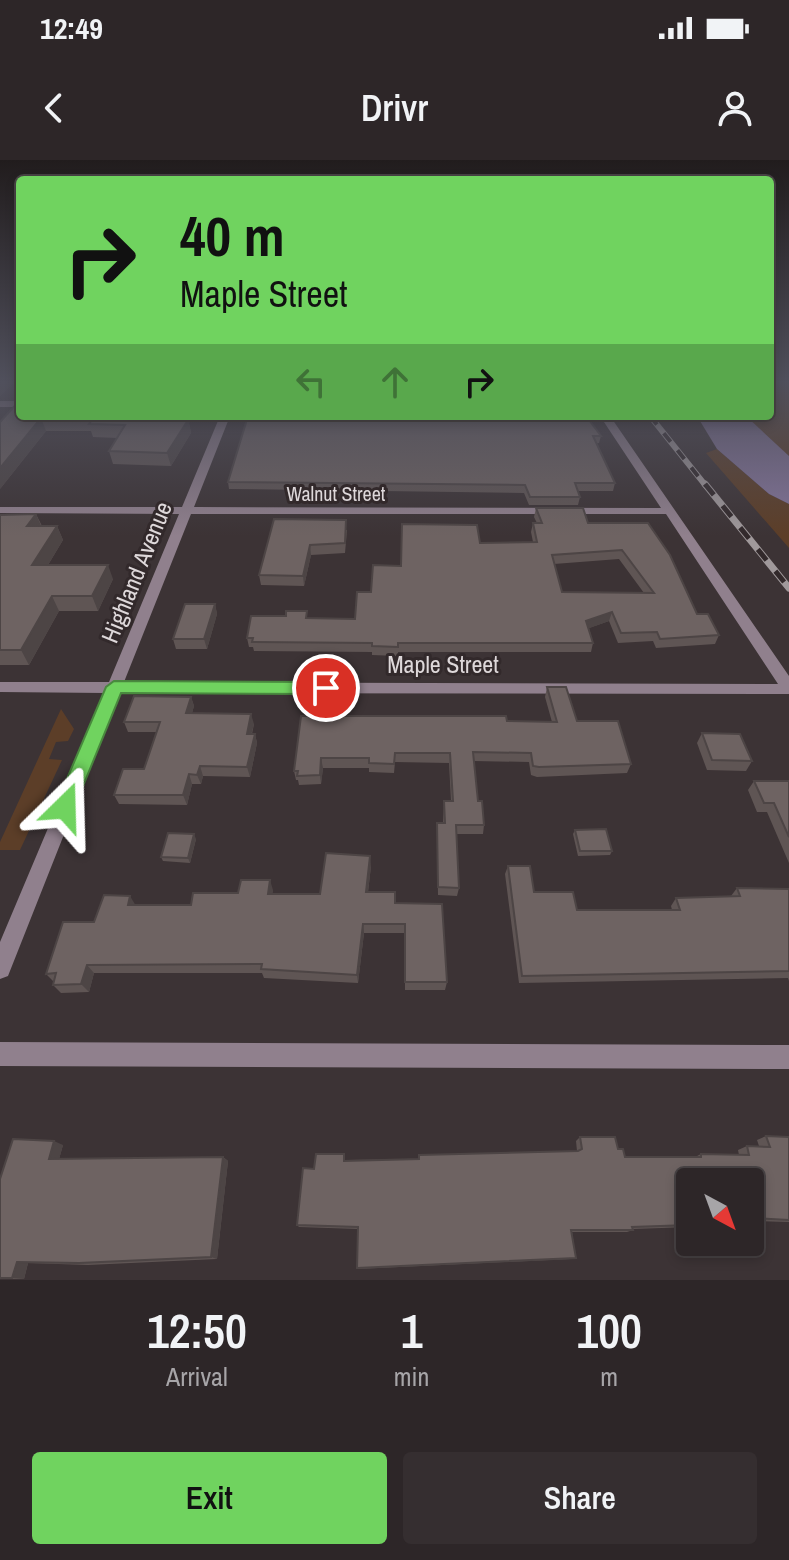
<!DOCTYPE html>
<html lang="en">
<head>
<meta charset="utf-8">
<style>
  :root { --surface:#2d2628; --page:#352e30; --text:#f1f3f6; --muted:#a7a5a8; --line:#484345; --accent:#70d35f }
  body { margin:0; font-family:"Archivo Narrow",sans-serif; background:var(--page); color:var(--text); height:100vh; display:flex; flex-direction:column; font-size:30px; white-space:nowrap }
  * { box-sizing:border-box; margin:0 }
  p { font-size:26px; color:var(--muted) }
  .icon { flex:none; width:44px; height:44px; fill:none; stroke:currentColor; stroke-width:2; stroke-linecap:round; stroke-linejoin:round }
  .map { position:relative; height:1120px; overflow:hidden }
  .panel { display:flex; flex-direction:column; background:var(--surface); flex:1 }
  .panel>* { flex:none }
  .hud { position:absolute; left:16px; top:16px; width:758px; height:244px; border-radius:8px; box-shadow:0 4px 12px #0003,0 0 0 2px var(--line); background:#70d35f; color:#111; overflow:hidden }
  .needle { width:52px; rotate:139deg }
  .fabs { position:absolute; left:676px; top:1008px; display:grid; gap:16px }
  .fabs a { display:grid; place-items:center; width:88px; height:88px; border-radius:8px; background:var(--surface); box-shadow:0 4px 12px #0003,0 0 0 2px var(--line); font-size:40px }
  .pin { position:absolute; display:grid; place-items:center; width:68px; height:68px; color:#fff; margin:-34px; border:4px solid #fff; border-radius:50%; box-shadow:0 2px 8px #0007 }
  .me { position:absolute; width:88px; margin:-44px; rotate:22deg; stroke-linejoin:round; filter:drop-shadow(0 0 6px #0008) }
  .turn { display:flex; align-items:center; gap:28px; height:168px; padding:0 32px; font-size:36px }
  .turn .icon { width:104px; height:104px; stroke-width:2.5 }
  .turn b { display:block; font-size:56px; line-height:68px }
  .lanes { display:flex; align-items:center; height:76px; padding:0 32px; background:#0003; justify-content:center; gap:40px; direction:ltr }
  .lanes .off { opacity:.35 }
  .eta { display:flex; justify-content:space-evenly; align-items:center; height:136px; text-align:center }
  .eta b { font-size:48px; font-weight:600; line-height:56px }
  .action { display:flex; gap:16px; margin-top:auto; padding:16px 32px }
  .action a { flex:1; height:92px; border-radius:8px; background:var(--accent); color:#111; font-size:32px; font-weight:600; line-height:92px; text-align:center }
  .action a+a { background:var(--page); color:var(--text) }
  .status { display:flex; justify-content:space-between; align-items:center; height:56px; padding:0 40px; background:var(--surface); direction:ltr }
  .status svg { height:22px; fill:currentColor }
  header { display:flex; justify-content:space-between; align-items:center; height:104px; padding:0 32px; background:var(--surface); font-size:36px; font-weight:600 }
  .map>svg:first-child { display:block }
</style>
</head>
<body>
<div class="status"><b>12:49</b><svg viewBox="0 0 49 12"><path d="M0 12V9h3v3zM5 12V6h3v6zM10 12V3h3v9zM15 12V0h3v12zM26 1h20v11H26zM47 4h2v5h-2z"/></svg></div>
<header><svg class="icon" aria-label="back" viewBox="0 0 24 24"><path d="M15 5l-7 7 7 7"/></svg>Drivr<svg class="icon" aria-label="person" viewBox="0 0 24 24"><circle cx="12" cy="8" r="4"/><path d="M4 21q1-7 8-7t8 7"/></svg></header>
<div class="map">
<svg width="789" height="1120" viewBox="0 0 789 1120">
  <rect width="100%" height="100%" fill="#3c3335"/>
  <g fill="#5c3e28">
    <polygon points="777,220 789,220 789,296 744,258 770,256 770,228"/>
    <polygon points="717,289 769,334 789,344 789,388 706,293"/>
    <polygon points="61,549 74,569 68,581 56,582 49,599 62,600 20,690 0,690 0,682"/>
  </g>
  <polygon fill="#84759a" points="697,256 746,256 789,296 789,344 769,334 717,289"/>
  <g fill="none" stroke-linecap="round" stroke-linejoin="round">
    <g fill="#90808d" fill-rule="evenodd">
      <rect x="0" y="241" width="20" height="6"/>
      <path d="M220,256h10l-36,91 467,1 -61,-92h10l179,260v18l-669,-1 -112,283 -8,3v-37l105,-249 -105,-1v-10h109l70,-168 -179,-1v-6h182zM191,354h475l112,170 -654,-2z"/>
      <polygon points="0,882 789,885 789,909 0,906"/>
    </g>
    <g stroke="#a0999b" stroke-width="6">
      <polyline id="rail-far1" points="650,256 706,326"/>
    </g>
    <g stroke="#a0999b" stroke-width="7">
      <polyline id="rail" points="705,324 789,428"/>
    </g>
    <use href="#rail-far1" stroke="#32292b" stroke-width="4" stroke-dasharray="11" stroke-linecap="butt"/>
    <use href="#rail" stroke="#32292b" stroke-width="5" stroke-dasharray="14" stroke-linecap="butt"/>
  </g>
  <g fill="#5f5554" fill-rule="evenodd">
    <polygon points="0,220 20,220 20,230 13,223 0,236"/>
    <polygon points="20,256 192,256 189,263 191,273 171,306 113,304 109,291 117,278 93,277 91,271 46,271 0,329"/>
    <polygon points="248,256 601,276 599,283 597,283 615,323 613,331 578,331 580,337 578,345 529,345 524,333 229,329 228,322"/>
    <path d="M536,348l52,15 109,91 22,21 -4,9 -59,4 -3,-7 -35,2 -9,-22 -20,7 4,15 -2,9h-193v4l-26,-1v-3l-118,-1 -1,-4h-4l-2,-9 39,-22 21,-5v7l48,1 16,-27 30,-26 79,-23 53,-1 -2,-10 2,-9h4l-3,-6zM619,399l25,34 -82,-1 -8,-28z"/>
    <polygon points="36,354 42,366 57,366 63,380 48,405 113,419 98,451 59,451 29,505 0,505 0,355"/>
    <polygon points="274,359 347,370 345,393 311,395 304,426 261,425 259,415"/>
    <polygon points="215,444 217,454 207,489 176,489 173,479"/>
    <polygon points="547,527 577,561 631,604 627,613 537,617 531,615 529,602 474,601 478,641 484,665 483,674 456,674 459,728 457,736 438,735 437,672 437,663 443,663 444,641 451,641 449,603 395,602 394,613 369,612 369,608 323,608 321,624 299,625 298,620 296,620 294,611 301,556 552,562 545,537"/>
    <polygon points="191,537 194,546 192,553 254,564 252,574 255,574 257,583 250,617 203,616 201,624 192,624 187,645 119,644 114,635 144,609 157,572 128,572 124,562"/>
    <polygon points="702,573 752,601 746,611 707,610 697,583"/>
    <polygon points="754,621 789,621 789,703 767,652 757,652 748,630"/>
    <polygon points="575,670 612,691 610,695 578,696 573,674"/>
    <polygon points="196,679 190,703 163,701 161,697"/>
    <polygon points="371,706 368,732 395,743 447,822 445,830 405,830 405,773 364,773 358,823 264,818 262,813 94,813 89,832 61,833 53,825 54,822 46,814 94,762 136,745 191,745 238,733 273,730 272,734 320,734"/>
    <polygon points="508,706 534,732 577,750 672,750 671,746 676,738 731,736 737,728 789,729 789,821 788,818 519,823 505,714"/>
    <polygon points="766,976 789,977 789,1062 755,1061 756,1066 750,1067 750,1022 690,1022 690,1067 633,1069 633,1070 627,1072 572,1072 576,1098 571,1099 358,1109 357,1108 358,1069 299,1067 297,1065 314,1009 345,998 345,1000 418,999 577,991 576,981 580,977 618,989 625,997 695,997 701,994 739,995 738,990 747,986 759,986 757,980"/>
    <polygon points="63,985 59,999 223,997 228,1001 217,1099 88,1105 28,1103 24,1119 0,1119 0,1019"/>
  </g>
  <g fill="#4d4545">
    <polygon points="0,220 11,220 13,223 0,236"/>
    <polygon points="183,256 192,256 189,263 191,273 171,306 167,293"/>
    <polygon points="41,258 46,271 0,329 0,308"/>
    <polygon points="36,354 42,368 27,366"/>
    <polygon points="57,366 63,380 39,420 32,405"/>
    <polygon points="310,385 311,395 304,426 303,416"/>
    <polygon points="108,405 113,419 98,451 92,436"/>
    <polygon points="52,436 59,451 29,505 21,490"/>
    <polygon points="215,444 217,454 207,489 204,479"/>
    <polygon points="612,452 609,461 584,470 586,461"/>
    <polygon points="191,537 194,546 189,563 186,553"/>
    <polygon points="251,554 254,564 249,583 247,574"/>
    <polygon points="255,574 257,583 250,617 247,607"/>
    <polygon points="321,598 323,608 321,624 320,615"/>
    <polygon points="200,606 203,616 201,624 197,615"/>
    <polygon points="189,614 192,624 187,645 183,635"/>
    <polygon points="194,674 196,679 190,703 188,698"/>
    <polygon points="370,696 371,706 367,741 366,732"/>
    <polygon points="270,720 273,730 271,743 268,734"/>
    <polygon points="130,736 136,746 128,745"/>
    <polygon points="363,764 364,773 358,823 357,815"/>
    <polygon points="87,805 94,813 89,832 81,824"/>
    <polygon points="54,981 63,985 58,1003 49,999"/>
    <polygon points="223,997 228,1001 217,1099 211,1097"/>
    <polygon points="17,1102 28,1103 24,1119 12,1118"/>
  </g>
  <g fill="#6e6362" stroke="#4d4545" stroke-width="2" fill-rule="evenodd">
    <polygon points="20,240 20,256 183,256 181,260 188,260 167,293 109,291 125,265 89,264 93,259 41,258 0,308 0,262"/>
    <polygon points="248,256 586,256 601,276 593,276 615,323 575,323 580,337 530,337 525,325 228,322"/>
    <path d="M536,348h47l5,15h60l22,32 27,59h11l11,21 -59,4 -3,-7 -36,1 -9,-21 -26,9 7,22h-195v4l-26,-1v-3l-120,-1 1,-4h-6l4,-22h35v-5h21l-1,7 49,1 2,-27h14l2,-27 28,1 1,-42 75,1 3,18 57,-1 -4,-19h9zM622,390l32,43 -92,-1 -10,-37z"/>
    <polygon points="36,354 27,366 57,366 32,405 108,405 92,436 52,436 21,490 0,490 0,355"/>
    <polygon points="274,359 346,360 345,383 310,385 303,416 259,415"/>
    <polygon points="185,444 215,444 204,479 173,479"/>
    <polygon points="547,527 566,527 577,561 618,561 631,604 539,607 533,606 531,593 473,592 478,641 482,641 484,665 456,665 459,728 438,727 437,663 445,663 444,641 453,641 450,593 395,593 394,604 369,603 369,598 321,598 320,615 297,616 298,611 294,611 301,556 506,556 507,561 557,562"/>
    <polygon points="134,536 191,537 186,553 251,554 247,574 255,574 247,607 200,606 197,615 189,614 183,635 114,635 123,609 144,609 160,562 124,562"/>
    <polygon points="702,573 740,574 752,601 712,600"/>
    <polygon points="754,621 789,621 789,677 774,643 764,643"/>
    <polygon points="606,669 612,691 580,691 575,670"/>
    <polygon points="168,673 194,674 188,698 161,697"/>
    <polygon points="326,693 370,696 366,732 395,732 395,743 442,744 447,822 405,822 405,764 363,764 357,815 261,809 262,804 87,805 81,824 53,825 56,813 46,814 63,762 94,762 104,735 130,736 128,745 191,745 193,733 238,733 241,720 270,720 268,734 320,734"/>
    <polygon points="508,706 530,706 534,732 573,732 577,750 680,750 676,738 740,736 737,728 789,729 789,811 522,816"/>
    <polygon points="766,976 789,977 789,1060 754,1058 756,1066 750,1065 750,1022 690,1022 690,1065 632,1067 633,1070 571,1070 576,1098 357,1108 358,1067 297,1065 303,1008 314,1009 316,994 344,994 344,1001 419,999 419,995 578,991 582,989 580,977 615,977 618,989 623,989 625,997 701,997 701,994 749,995 747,986 770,987"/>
    <polygon points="13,979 54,981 49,999 223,997 211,1097 79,1103 17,1102 12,1118 0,1118 0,1019"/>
  </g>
  <linearGradient id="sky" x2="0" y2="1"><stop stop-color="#211c1d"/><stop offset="0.59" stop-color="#50505c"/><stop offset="1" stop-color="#50505c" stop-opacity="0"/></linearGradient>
  <rect width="789" height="376" fill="url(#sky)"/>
  <polygon fill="#70d35f" stroke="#49893e" stroke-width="2" points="114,521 326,522 335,528 326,534 121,533 72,653 65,655 58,653 55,647 106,527"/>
  <g text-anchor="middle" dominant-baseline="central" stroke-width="6" stroke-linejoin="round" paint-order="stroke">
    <g font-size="20" fill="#ded8da" stroke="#32292b">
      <text x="336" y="333">Walnut Street</text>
    </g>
    <g font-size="24" fill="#ded8da" stroke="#32292b">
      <text transform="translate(136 412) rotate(-68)">Highland Avenue</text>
      <text x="443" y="504">Maple Street</text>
    </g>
  </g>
</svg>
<div class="fabs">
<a><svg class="needle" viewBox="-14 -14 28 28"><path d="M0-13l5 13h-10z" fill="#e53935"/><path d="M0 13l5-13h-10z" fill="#a7a5a8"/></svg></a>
</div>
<div class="pin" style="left:326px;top:528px;background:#d93025"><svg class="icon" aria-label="arrive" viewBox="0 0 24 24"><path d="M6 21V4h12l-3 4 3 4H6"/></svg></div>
<svg class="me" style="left:65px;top:647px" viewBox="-20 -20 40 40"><path d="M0-17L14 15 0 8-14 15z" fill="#70d35f" stroke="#fff" stroke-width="4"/></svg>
<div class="hud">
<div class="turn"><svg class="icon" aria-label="right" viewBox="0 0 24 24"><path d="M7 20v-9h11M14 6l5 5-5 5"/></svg><div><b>40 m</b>Maple Street</div></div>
<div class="lanes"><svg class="icon off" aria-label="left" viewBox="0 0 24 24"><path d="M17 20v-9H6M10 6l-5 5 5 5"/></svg><svg class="icon off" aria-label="ahead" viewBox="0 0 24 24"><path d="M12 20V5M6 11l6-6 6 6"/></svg><svg class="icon" aria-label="right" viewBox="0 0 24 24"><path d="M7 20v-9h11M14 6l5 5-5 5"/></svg></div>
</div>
</div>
<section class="panel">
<div class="eta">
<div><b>12:50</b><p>Arrival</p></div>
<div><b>1</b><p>min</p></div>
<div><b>100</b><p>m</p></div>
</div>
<div class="action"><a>Exit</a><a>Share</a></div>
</section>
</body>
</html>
